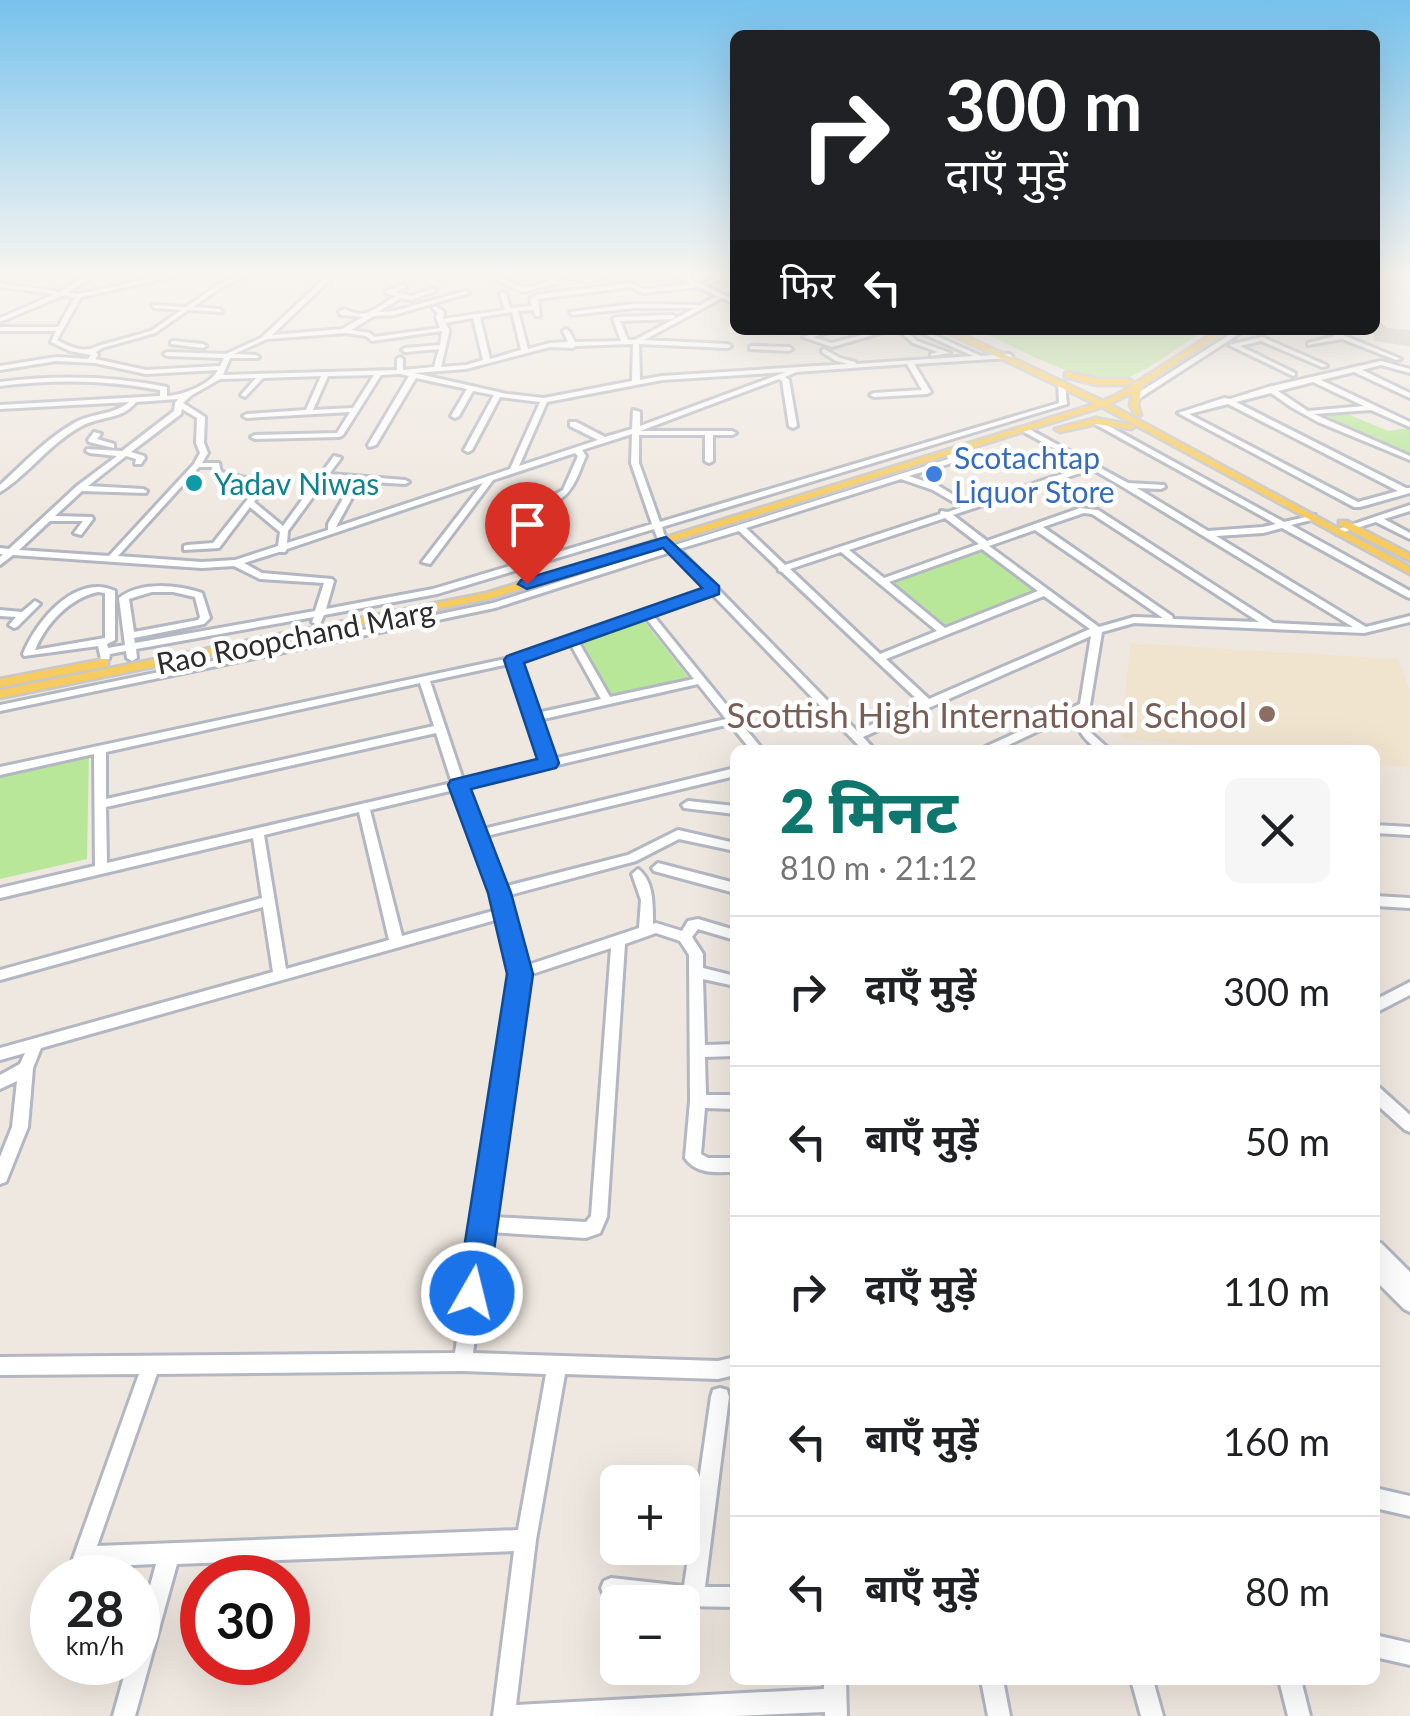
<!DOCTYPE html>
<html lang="hi">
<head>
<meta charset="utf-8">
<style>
  :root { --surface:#fff; --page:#f6f6f6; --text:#202124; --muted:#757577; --line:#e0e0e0; --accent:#0f766e }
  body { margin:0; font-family:Lato,"Noto Sans Devanagari",sans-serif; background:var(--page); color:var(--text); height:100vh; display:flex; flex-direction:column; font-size:38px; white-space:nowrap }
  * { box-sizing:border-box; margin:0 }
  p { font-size:32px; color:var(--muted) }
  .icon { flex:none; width:55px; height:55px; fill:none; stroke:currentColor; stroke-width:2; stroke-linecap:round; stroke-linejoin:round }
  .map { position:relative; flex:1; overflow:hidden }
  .panel { position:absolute; left:730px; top:745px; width:650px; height:940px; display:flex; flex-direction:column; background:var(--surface); border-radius:15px; box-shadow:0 10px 40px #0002 }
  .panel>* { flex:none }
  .top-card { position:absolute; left:730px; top:30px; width:650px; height:305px; border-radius:15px; box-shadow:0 10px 40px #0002; background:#202124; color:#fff; overflow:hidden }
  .tools { position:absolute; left:600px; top:1465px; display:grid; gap:20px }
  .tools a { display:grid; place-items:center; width:100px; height:100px; border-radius:15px; background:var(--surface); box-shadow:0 10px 40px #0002; font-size:50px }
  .speed { position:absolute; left:30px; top:1555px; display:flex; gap:20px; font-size:50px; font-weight:700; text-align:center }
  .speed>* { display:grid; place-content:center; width:130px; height:130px; border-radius:50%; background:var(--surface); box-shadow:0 10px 40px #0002; line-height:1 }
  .speed small { font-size:25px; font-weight:400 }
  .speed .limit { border:15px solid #d22; background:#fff; color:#111 }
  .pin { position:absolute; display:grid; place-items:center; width:85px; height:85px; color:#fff; margin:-102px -42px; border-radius:50% 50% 50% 0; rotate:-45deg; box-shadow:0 0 10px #0007 }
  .pin .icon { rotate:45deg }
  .me { position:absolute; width:110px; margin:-55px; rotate:8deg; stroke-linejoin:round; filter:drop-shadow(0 0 8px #0008) }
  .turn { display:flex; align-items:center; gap:35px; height:210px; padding:0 50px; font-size:45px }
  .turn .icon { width:130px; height:130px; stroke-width:2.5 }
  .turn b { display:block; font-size:70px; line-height:85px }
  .then { display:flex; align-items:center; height:95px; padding:0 50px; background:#0003; gap:20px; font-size:38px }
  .round { display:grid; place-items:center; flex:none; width:105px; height:105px; border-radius:15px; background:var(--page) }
  .head { display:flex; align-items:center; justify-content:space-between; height:170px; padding:0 50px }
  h1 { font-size:60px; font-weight:800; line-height:75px; color:var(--accent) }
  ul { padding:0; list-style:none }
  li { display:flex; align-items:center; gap:30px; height:150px; padding:0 50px; border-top:2px solid var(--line) }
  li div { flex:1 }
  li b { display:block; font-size:38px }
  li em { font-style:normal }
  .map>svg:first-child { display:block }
</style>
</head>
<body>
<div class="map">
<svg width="1410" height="1716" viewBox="0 0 1410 1716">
  <rect width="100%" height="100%" fill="#efe8e0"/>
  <polygon fill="#f1e4cf" points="1130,643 1398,659 1410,690 1410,768 1375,764 1375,750 1236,750 1121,738"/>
  <g fill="#b9e79a">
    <path d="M978,330h227c-25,15 -53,39 -81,49 -33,11 -114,-35 -146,-49z"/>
    <polygon points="1343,412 1388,431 1410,428 1410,457 1323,414"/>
    <polygon points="981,550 1035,590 943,626 890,582"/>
    <polygon points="643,620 689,678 611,695 581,642"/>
    <polygon points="89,756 87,859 0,879 0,775"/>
  </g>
  <polygon fill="#cbc6be" stroke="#cbc4b9" stroke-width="2.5" points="1375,318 1386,329 1410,331 1410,345 1375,340"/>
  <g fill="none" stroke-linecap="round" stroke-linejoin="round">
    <g stroke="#b3b7c1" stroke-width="6">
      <g id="minor">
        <path d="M85,276h8l-26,17 12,1 84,-18h13l-95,21 -24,43c13,7 27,14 41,6l53,-15 30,-21 -27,-2 -2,-3 34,2 32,-22 19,-9h8l-23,11 -29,20 27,2 2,3 -34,-2 -33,23 -53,15 -6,4 2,3 -3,4 51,11 74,-4 4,-8 -57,-2 -3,-2 3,-2 59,2 35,-16 66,-62h7l-62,59 70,-6 21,-12 -22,-2 -2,-3 5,-3c23,11 30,0 51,-13l-9,-3v-2l18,-6 2,3 -12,4 17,4 22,-7 3,2 -25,9 -10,-2 -23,14 16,-1 72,-20 3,2 -75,22 -20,1 -23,14 19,3 4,4 66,-9 -4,-11 2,-4 -5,-4v-2h4l7,5 -1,7 62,-9 -5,-16 3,-2 3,2 4,14 22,-2 -2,-7 6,-4 95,-12 13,6 47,-5 -15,-8h8l51,24v4l-13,-6 -78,42 84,4 3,2 -3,2 -89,-4 1,36 22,-4 186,-12 -12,-3 -14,-9v-2l2,-1 16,9 15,4 1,2 117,-8 -58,-26h8l58,26 28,-2 3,2 -3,2 -95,6 17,28 -4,2 -53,3 -4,-2 4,-2 48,-3 -15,-26 -111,8 -11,5 4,3 8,46 -4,2 -4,-2 -7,-45 -3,-2 -139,52h92l4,2 -4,2h-19v26l-4,2 -4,-2v-26h-66v28l21,59 399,-119 -1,-22 7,2 2,21 -405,123 2,7 11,11 273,-86 -2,-7 4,-2 4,2 1,10 -46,14 30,10 30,19 117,-39 -62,-34v-4h3l101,55 36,2 1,2 -4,2 -24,-1 71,43 55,-4 13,-3 -183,-101 -1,-2 4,-2 188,103 31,-7v4l-24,6 119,66v7l-3,-1 -125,-69 -19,5 -47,3 150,91 44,-11v6l-46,11 -230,-10 -32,9 -15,91 3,9 20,18h-13c-13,-12 -22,-19 -19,-38l-80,38h-15l2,-3 95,-43 11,-68 -228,101 12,13h-12l-151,-156 -60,20 111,136h-12l-21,-26 -265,63 14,43 256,-62v8l-253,61 21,50 125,-32 50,-25 57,13v8l-56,-12 -43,22 -130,35 19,70 114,-38 2,-28 -9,-26 6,-5c16,12 15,36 15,55l3,-1 26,8 6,-10 10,-2 37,11v10l-37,-11 -6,8 11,17v14l32,8v10l-32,-7 2,66 30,-1v12l-30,1 1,38h29v14l-30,-1 -4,46 7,4h27v14c-19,0 -38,3 -50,-14l5,-57 -1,-146 -9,-14 -24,-8 -31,11 -18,273 -7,16 -14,5 -96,-6 -17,121 245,8 17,-4v18l-17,4 -153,-5 -29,166 -20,165 308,-16v-9h22l1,36h-22v-4l-90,4h-242l21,-165 -337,13 -42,152h-22l15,-54h10v-32l18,-66 -66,3 -3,11h-21l73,-204 -139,1v-18l455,-4 58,-380 -14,-54 -458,129 -8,20 -5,59 -22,55 -6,2v-27l12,-30 5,-46 -17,8v-14l20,-11 5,-11 -25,7v-12l273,-76 -10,-65 -263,73v-10l262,-72 -9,-60 -253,60v-10l95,-22 -1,-112 -94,21v-8l510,-109 197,-69 -36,-37 -176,56 -495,103v-6l493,-102 174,-56 -10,-10 -3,-8 -217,65 -113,21 -4,9 -3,1 -5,-3 2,-5 -178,32 1,9 -5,3 -5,-3 -1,-7 -16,3 -1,5h-8l-3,-13 -74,10 -1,-2c13,-33 53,-81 92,-63v49l-8,4 1,4 17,-3 -6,-47c22,-17 58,-13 83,-5l8,25 -6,6 -70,14 1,5 180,-32 9,-28 -64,-4 -26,-13 -32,2 -189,-13 -13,10v-8l3,-3h-3v-6l9,1 68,-63 40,-30 -27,-3 -4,-2 1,-2 35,2 52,-40 1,-8 3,-4 -42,3c-13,18 -38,14 -56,25 -31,17 -52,48 -80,65v-7c24,-22 47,-47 76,-63 17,-9 38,-7 53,-20l-129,7v-4l160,-9v-6c-52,-10 -107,-11 -160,-4v-4c55,-7 112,-6 167,5v9c16,-1 43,-11 51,-26l-72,4 -51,-11 -39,-2 -56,9v-4l56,-9 32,2 3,-4 -21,-4 -19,-9 5,-11h-56v-4h58l17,-30 -13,-1 -62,26v-4l55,-24 -55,-7v-4l60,9zM630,287l13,6 55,-6 19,9 -17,9 -67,-1 -63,8 2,3 61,-7h62l-60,32h-7l-8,-19 53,-2 3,-2 -3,-2 -57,2 -3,2 8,22 -46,1 -6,-11 -3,-2 -3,2 5,11 -18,1 -22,6 -10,-38 15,-1 3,6h4l-2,-17zM512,312l9,38 -31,9 -10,-42zM473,318l10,42 -17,5 -25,2 8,-34v-4l-4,-6zM442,331l-2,14 -35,3 -3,2 3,2 34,-3 -5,18 -31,3v-11l-3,-2 -3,2v11l-174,5 7,-17h28l1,-1 -3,-2 -22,-1 33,-15 79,-6 20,3 6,5zM633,344l-1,37 -88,17 -37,-4 -93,-21 52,-4 84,-22 23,1 3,-2zM786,372l-146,54v-14l-7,-2 -1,19 -27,8 -29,-15h-6v4l28,14 -79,26 28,-64 115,-22zM400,374l9,2 -41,69 1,2 7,-2 40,-67 51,11 -16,27 4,2 4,-2 14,-25 21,4 -30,55 4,2 4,-2 28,-53 40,5 -30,67 -174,58 18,-33 -7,-2 -19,32v6l-41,13 1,-12 38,-52 79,5 4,-2 -4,-2 -76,-6 12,-16 -7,-2 -51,70 -29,-24 5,-7 -14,-17 -24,-6 -2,-9h-17l6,-10 -4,-10 1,-26 -22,-14 9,-8 28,-16 36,-1 -15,17 4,2 18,-19 58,-2 -15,34 -59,4 -4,2 4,2 103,-6 -13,21 -82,2 -4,2 4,2 84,-2 4,-2 38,-60zM374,375l-21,33 -40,2 15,-34zM182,409l15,9 -1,25 4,10 -6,11 -85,92 -90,-6 31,-29h33l-9,12 7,2 12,-16 -1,-2 -37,-1 27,-25 64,2 1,-2 -4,-2 -55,-3 38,-30 10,3 -1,5h6l4,-6 -1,-2 -13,-4 50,-38zM632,434l-1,29 21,61 -97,29 -21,-22c3,-33 24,-22 37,-43 7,-9 10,-22 15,-32l-4,-6zM575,453l3,3 -15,34 -29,16 -9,21 2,7 20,21 -114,34 -107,20 8,-28 -2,-2 -70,-6 -18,-10 35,-11h6l2,-3 196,-66 -61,79 8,2 63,-84zM199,467h13l2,8 25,7 12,13 -38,48 -26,2 -3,1v4l35,-2 31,-41 30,25 -2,14 -43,14 -33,2 -84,-6zM1092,469l31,18 230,140 -80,-4 -175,-113 -18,-2 -93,33 -34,-26zM901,479l32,11 29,17 -14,5 -7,-1 -1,3 -155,51 -39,-37zM1084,513l8,1 167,108 -86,-3 -1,-3 -129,-89zM945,518l34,26 -95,34 -35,-28zM1035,530l128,88 -29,-1 -35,10 -110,-81zM739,531l39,37 1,3 3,1 139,131 -64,28 -178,-182zM982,549l56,42 -93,37 -56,-46zM841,552l96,79 -57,23 -90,-85zM98,592l7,1v45l-70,12c11,-27 35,-52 63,-58zM152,592h21l22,5 5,20 -2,3 -64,12 -5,-33zM1044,596l46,33 -161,70 -43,-40zM645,617l49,62 -84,18 -32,-56zM570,643l31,56 -64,14 -18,-52zM509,664l34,97 -80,19 -33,-99zM420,683l14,43 -328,73v-47zM698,684l28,35 -173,40 -14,-39zM436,733l16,50 -345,80 -1,-56zM454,790l43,120 -95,26 -32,-126zM359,812l30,128 -103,29 -22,-134zM611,948l-20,268 -5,6 -93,-5 33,-241zM463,1371l83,3 -28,156 -421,16 60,-172z"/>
        <polygon points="439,276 446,276 441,280 438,278"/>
        <polygon points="488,276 497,276 524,288 549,282 542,276 549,276 557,283 523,292"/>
        <polygon points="564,276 586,278 609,276 586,282"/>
        <polygon points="721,276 731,276 708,284 705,282"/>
        <polygon points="825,330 836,330 813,337 832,343 880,330 890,330 832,347 803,337"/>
        <polygon points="898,330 905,330 917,341 950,353 931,356 931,354 938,352 913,343"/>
        <polygon points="1237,330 1245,330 1140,398 1133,396"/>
        <polygon points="1322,330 1331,330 1401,359 1396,360 1342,339 1308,345 1308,343 1335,336"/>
        <polygon points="1262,337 1326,365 1327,366 1322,367 1261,341 1240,346 1295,373 1295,375 1293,376 1229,345"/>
        <polygon points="173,341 203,344 206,346 203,348 171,344 171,342"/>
        <polygon points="752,346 789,347 792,349 789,351 750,349 750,347"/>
        <path d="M1381,361l29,8v4l-29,-8 -19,5 48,23v5l-56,-26 -33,8 89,42v5l-39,-17 -57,4 96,42v4l-92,-38 -27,-15 -20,-14 -35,9 170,86h4v5l-50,14h-6l-176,-94 46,-15 6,1 38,-12zM1313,382l51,24 -56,5 -30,-20zM1228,404l170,87 -40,11 -169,-88z"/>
        <polygon points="94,432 101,434 97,439 114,444 114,448 89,442 88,440"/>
        <polygon points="1410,505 1410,511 1384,519 1410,533 1410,539 1376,522 1337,534 1333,531"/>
        <polygon points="35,601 40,604 17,627 14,628 9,625 16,617 0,616 0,610 22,612"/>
        <polygon points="688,801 735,806 735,814 684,808 682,805"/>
        <polygon points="1375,825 1410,827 1410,835 1375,833"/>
        <polygon points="658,863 735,883 735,893 654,871 652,868"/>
        <polygon points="1375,896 1410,898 1410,908 1375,906"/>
        <polygon points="1410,982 1410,995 1375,1013 1375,1000"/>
        <polygon points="1375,1086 1380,1088 1410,1115 1410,1132 1405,1130 1375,1103"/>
        <polygon points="1375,1241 1381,1243 1410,1272 1410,1312 1404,1309 1375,1280"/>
        <path d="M720,1388l7,2 2,7 -24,190h30v20l-53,-1v-4c-25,0 -54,3 -78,-7l-3,-7 3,-7 7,-3 73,8 27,-189 2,-7z"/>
        <polygon points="1375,1488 1410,1496 1410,1516 1375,1508"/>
        <polygon points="1375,1635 1410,1643 1410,1665 1375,1657"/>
        <polygon points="981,1680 1003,1680 1010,1716 988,1716"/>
        <polygon points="1131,1680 1153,1680 1163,1716 1141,1716"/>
        <polygon points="1279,1680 1301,1680 1310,1716 1288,1716"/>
      </g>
    </g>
    <g stroke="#c8c8c8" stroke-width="5">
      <g id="major">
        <polygon points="942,330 953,330 1103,401 1118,394 1218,330 1227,330 1142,386 1138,405 1141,415 1135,415 1130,405 1132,393 1109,404 1410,567 1410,574 1102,407 492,598 0,698 0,690 486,593 1095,404"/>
        <polygon points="1068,372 1097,379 1129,379 1133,382 1129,385 1097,385 1065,377 1065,373"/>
        <polygon points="1096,418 1136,426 1131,429 1096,424 1060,432 1055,429"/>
        <polygon points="1339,521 1347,521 1410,554 1410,561 1339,525"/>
        <polygon points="104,659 108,660 108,666 0,687 0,679"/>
      </g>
    </g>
    <use href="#minor" fill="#fff" fill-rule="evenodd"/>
    <use href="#major" fill="#f7cb5d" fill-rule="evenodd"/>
  </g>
  <linearGradient id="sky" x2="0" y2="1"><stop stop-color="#77c2ed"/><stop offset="0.53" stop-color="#f8f5f1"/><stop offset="1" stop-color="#f8f5f1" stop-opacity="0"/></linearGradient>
  <rect width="1410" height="517" fill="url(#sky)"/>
  <polygon fill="#1a73e8" stroke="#114b97" stroke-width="2.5" points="666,537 719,586 719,594 524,663 559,763 556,768 471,789 511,893 533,974 488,1293 484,1304 472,1309 461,1304 457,1293 507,974 488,893 448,785 451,780 537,759 504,660 507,656 702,588 663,548 527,589 518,584 521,580"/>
  <circle fill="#3f7fe0" stroke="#fff" stroke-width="4" cx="934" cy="474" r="10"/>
  <circle fill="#0f9aa8" stroke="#fff" stroke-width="4" cx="194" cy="483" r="10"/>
  <circle fill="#8d6e63" stroke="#fff" stroke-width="4" cx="1267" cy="714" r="10"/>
  <g text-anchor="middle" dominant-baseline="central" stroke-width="9" stroke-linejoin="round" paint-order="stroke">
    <g font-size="30" fill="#366cbe" stroke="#fff" text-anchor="start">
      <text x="954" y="457">Scotachtap<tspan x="954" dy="34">Liquor Store</tspan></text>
    </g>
    <g font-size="30" fill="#0d838f" stroke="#fff" text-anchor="start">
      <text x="214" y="483">Yadav Niwas</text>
    </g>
    <g font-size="30" fill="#2d2d2d" stroke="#fff">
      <text transform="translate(295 636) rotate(-11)">Rao Roopchand Marg</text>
    </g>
    <g font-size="35" fill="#785e54" stroke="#fff" text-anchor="end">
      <text x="1247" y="714">Scottish High International School</text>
    </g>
  </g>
</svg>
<div class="tools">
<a>+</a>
<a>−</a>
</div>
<div class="speed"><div>28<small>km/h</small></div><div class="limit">30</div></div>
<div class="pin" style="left:527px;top:584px;background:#d93025"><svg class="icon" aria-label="arrive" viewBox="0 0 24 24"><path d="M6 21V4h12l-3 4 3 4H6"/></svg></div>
<svg class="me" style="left:472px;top:1293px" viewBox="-20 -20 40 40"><circle r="17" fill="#1a73e8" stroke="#fff" stroke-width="3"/><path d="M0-11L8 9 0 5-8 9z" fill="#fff"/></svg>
<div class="top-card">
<div class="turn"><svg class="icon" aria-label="right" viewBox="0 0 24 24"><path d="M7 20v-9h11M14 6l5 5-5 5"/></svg><div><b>300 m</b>दाएँ मुड़ें</div></div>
<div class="then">फिर<svg class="icon" aria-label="left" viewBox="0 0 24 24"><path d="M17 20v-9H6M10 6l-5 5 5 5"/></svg></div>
</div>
<section class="panel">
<div class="head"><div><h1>2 मिनट</h1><p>810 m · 21:12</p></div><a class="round"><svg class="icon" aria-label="close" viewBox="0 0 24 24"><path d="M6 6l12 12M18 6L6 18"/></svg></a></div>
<ul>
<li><svg class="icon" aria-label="right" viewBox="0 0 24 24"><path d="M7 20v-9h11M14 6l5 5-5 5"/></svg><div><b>दाएँ मुड़ें</b></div><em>300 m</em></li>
<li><svg class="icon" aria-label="left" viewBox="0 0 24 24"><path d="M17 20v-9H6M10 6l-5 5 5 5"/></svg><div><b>बाएँ मुड़ें</b></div><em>50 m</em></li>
<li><svg class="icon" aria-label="right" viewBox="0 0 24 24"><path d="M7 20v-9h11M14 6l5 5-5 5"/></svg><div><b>दाएँ मुड़ें</b></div><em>110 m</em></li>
<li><svg class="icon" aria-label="left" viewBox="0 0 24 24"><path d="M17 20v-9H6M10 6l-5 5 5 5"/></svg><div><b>बाएँ मुड़ें</b></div><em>160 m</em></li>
<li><svg class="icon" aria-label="left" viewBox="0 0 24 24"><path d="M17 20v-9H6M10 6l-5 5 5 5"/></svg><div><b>बाएँ मुड़ें</b></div><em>80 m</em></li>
</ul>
</section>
</div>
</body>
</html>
